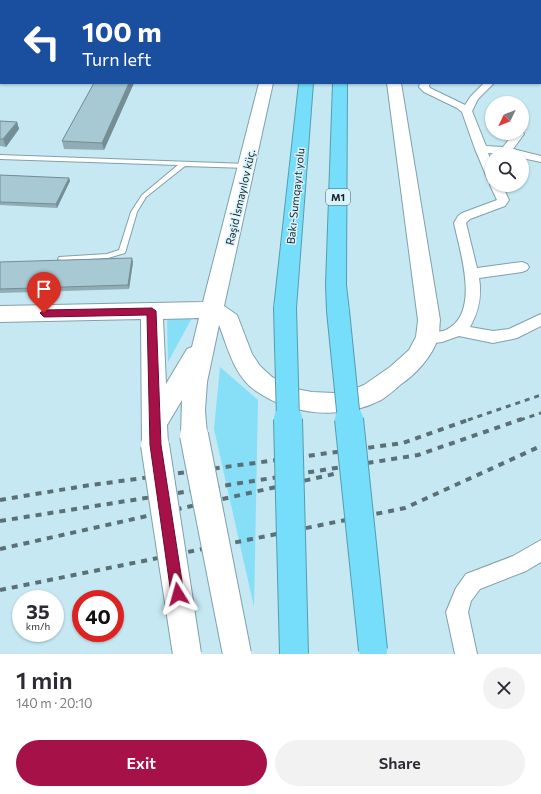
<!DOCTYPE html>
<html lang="en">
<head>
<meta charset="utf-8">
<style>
  :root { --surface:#fff; --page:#f2f2f3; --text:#2b2b33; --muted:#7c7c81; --accent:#a61148 }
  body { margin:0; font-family:Commissioner,sans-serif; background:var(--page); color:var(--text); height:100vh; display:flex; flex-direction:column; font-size:15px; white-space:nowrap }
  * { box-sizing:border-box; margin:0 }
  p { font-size:13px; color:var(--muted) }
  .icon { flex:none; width:22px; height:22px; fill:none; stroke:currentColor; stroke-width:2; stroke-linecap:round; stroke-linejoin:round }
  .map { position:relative; height:654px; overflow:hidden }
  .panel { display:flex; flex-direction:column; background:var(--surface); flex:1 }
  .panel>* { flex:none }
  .top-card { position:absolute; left:0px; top:0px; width:541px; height:84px; box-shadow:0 1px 3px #0004; background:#1a4fa0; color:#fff; overflow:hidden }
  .needle { width:26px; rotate:227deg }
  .controls { position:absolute; left:485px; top:96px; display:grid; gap:8px }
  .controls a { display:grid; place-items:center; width:44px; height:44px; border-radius:50%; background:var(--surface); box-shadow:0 1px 3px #0004; font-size:20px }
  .speed { position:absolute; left:12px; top:590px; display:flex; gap:8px; font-size:20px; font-weight:700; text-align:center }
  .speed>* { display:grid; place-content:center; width:52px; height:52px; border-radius:50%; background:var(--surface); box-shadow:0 1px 3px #0004; line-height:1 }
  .speed small { font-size:10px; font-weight:400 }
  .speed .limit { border:6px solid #d22; background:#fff; color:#111 }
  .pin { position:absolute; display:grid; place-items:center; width:34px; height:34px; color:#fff; margin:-41px -17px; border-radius:50% 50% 50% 0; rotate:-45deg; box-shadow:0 0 4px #0007 }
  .pin .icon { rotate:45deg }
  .me { position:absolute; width:44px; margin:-22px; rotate:352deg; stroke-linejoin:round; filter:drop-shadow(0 0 3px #0008) }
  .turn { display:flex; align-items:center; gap:14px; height:84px; padding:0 16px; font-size:18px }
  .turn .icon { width:52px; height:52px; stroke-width:2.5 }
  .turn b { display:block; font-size:28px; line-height:34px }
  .round { display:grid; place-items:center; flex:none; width:42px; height:42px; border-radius:21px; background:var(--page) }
  .headline { display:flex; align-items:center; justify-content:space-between; height:68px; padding:0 16px }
  h1 { font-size:24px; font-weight:600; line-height:30px }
  .button { display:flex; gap:8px; margin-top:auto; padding:8px 16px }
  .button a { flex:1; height:46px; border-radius:24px; background:var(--accent); color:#fff; font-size:16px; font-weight:600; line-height:46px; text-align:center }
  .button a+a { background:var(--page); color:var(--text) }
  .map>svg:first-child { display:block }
</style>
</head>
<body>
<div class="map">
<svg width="541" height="654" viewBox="0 0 541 654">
  <rect width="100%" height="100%" fill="#c5e8f2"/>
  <g fill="#86def7">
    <polygon points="167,316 193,316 168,362"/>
    <polygon points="220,367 258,400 254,607 214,429"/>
  </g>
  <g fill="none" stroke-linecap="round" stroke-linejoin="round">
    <g stroke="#80a1ab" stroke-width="2">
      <polygon id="lane" points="0,155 247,164 250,166 247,168 185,166 146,197 137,212 125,253 108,258 62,261 58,259 59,257 107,254 119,250 131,212 142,195 178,165 0,159"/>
    </g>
    <g stroke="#80a1ab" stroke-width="2">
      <g id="street">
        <polygon points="493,0 501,0 492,1"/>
        <rect x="540" y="49" width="1" height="6"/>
        <polygon points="420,83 430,83 429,86 430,88 465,105 471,96 484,83 494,83 478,99 472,111 486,146 503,147 514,133 523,132 524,134 513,149 541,156 541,162 522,158 522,155 488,153 492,163 492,181 488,180 475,149 462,112 457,108 424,92 419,87"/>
        <path d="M492,182v3h10l7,15 -4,6 -35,13 -4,4 11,45 45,-6 5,2 2,3 -2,3 -5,2 -43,6c3,18 0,33 -9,49l23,4 16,-2 32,-15v12l-24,12 -24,5 -34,-7 -17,6 -15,2 -5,-2 -3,-4 3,-4c7,-3 17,-1 24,-4 35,-17 14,-78 8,-107l4,-7 4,-3 35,-13 -7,-15z"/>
        <polygon points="541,540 541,562 526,571 480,589 471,601 468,612 477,654 455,654 446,612 456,588 466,574 513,556"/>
      </g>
    </g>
    <g stroke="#80a1ab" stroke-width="2">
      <g id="secondary">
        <rect x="278" y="0" width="12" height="1"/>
        <polygon points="384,0 396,0 397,1 385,1"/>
        <path d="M259,83h14l-49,223 13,9 15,39 8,12 12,11 24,12 16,3 22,1 20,-4 10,-4 26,-18 19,-17 7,-13 2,-17 -31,-237h14l39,237c-1,6 0,13 -2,18 -6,19 -22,36 -38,47 -6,5 -12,11 -19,15 -39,20 -89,16 -125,-9 -22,-15 -28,-43 -37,-66l-12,57 -2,28 2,25 -4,8 -9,3 -9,-3 -4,-8 1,-35 -15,25 1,20 -4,8 -9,4 -9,-4 -4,-8 -1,-126 -141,3v-16l203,-4zM199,318l-7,29 -5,2 -21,35 -3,-65z"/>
      </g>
    </g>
    <g stroke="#549db0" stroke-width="2">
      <g id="highway">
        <rect x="309" y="0" width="12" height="1"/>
        <rect x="336" y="0" width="12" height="1"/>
        <polygon points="299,83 313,83 296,308 293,314 285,316 277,314 274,308"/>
        <polygon points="333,83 347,83 346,285 349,311 346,317 338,319 330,317 327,311 326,285"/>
      </g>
    </g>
    <use href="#lane" fill="#fff" fill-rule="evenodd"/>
    <use href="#street" fill="#fff" fill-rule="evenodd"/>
    <use href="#secondary" fill="#fff" fill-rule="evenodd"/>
    <use href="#highway" fill="#76defa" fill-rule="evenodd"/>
    <g stroke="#5a7076" stroke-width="3" stroke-dasharray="5 5" stroke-linecap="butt">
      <polyline points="468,420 541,395"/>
      <polyline points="520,420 541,413"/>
    </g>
    <g stroke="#5a7076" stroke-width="4" stroke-dasharray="6 6" stroke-linecap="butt">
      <polyline points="0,500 84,486 403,443 471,419"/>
      <polyline points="0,521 418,455 522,419"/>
      <polyline points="0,549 334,474"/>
      <polyline points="0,590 405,508 541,446"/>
    </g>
    <g stroke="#80a1ab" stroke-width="30" stroke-linecap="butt">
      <g id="secondary-bridge">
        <polyline points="194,435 237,654"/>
        <polyline points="155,445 187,654"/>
      </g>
    </g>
    <g stroke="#549db0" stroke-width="24" stroke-linecap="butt">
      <g id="highway-bridge-far1">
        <polyline points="285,308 288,420"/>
        <polyline points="338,311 349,420"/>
      </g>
    </g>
    <g stroke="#549db0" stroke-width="30" stroke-linecap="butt">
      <g id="highway-bridge">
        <polyline points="288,419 294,654"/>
        <polyline points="349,419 373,650"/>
      </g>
    </g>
    <use href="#secondary-bridge" stroke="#fff" stroke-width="28"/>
    <use href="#highway-bridge-far1" stroke="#76defa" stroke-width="22"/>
    <use href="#highway-bridge" stroke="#76defa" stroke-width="28"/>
  </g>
  <g fill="#90adb5">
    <polygon points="94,83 134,83 104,150 64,149 62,141"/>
    <polygon points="0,121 17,122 19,129 6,147 0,146"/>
    <polygon points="0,175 69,178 70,181 57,208 0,205"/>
    <polygon points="0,262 133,262 129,289 0,293"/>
  </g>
  <g fill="#758d94">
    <polygon points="129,83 134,83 104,150 102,143"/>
    <polygon points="17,122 19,129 6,147 3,139"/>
    <polygon points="69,178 70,181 57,208 56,204"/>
    <polygon points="132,258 133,262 129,289 128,285"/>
  </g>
  <g fill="#a7c9d3" stroke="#758d94">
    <polygon points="231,0 252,0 252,1 230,1"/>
    <polygon points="94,83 129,83 102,143 62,141"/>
    <polygon points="0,121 17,122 3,139 0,139"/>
    <polygon points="0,175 69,178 56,204 0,202"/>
    <polygon points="132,258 128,285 0,289 0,262"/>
  </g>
  <polygon fill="#a61148" stroke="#6c0b2f" points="152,308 156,311 161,445 184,594 182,599 178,601 173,599 171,594 150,445 147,315 44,317 40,313 44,310"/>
  <g text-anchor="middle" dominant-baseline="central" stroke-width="3" stroke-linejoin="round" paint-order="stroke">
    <rect fill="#d8f3fc" stroke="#506167" stroke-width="1" x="326" y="189" width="24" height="16" rx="3"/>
    <g font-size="10" font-weight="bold" fill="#162327">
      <text x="338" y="197">M1</text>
    </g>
    <g font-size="11" fill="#162327" stroke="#d8f3fc">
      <text transform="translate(295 196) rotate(-84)">Bakı-Sumqayıt yolu</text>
      <text transform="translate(240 197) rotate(-77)">Rəşid İsmayılov küç.</text>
    </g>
  </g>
</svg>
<div class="controls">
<a><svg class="needle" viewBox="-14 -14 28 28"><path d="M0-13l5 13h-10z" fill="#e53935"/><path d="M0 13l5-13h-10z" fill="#7c7c81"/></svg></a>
<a><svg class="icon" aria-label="search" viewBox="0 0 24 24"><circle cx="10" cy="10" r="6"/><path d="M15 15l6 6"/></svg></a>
</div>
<div class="speed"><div>35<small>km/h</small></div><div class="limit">40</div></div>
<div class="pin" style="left:44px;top:313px;background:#d93025"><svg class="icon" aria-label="arrive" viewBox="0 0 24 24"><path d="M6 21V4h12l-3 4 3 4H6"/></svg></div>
<svg class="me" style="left:178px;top:594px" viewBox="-20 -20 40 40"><path d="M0-17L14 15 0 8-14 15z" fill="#a61148" stroke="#fff" stroke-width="4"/></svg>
<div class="top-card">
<div class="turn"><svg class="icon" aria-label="left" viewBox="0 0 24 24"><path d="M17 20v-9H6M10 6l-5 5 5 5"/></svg><div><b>100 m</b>Turn left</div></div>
</div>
</div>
<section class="panel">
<div class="headline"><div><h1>1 min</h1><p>140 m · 20:10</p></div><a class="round"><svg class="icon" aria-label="close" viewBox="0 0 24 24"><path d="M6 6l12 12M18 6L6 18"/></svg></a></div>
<div class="button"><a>Exit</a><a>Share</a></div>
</section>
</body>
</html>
